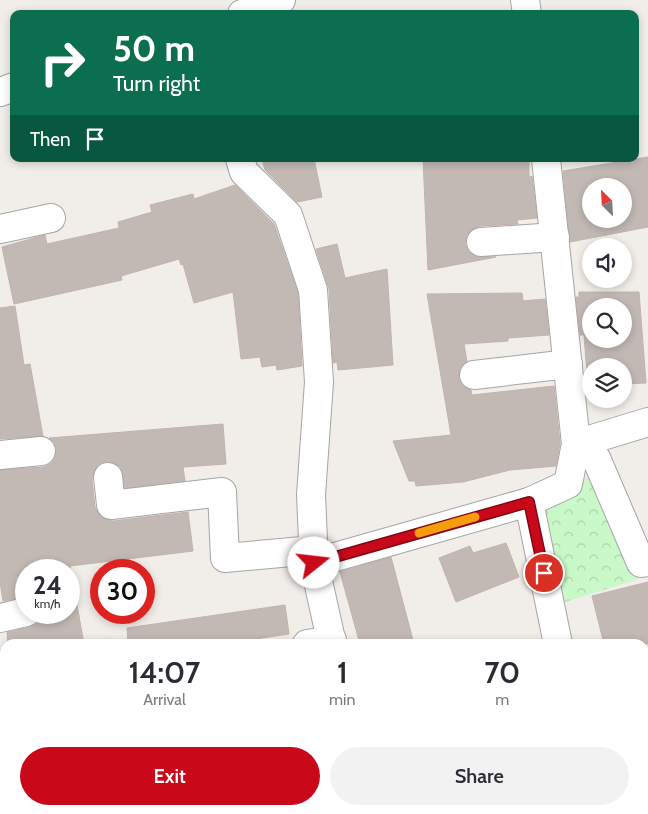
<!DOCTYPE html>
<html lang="en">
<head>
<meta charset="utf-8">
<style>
  :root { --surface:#fff; --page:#f2f2f3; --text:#2b2b33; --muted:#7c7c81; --accent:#c9091a }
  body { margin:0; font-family:Cabin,sans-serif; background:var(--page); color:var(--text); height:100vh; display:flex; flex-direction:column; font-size:19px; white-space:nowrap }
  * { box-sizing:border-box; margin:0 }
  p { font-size:16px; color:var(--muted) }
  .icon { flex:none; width:28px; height:28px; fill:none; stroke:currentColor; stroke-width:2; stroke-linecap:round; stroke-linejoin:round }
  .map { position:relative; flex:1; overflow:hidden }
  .drawer { position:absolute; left:0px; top:639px; width:649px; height:176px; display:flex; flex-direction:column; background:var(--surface); border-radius:15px 15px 0 0; box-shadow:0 2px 8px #0003 }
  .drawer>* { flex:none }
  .guide { position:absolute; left:10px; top:10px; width:629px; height:152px; border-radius:10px; box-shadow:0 2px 8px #0003; background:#0b6e4f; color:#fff; overflow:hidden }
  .needle { width:32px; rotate:336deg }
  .buttons { position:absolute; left:582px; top:178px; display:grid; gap:10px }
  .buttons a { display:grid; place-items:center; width:50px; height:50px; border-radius:50%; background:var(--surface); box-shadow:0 2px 8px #0003; font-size:25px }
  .speed { position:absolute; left:15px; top:559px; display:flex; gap:10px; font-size:25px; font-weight:700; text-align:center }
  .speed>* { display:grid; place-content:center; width:65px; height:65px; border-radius:50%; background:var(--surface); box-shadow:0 2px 8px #0003; line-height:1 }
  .speed small { font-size:12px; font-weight:400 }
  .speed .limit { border:8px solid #d22; background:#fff; color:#111 }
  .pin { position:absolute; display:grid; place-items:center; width:42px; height:42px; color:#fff; margin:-21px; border:2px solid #fff; border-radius:50%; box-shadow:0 1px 5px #0007 }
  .me { position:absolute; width:55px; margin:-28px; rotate:74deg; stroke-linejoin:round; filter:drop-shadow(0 0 4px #0008) }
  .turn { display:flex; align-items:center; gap:18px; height:105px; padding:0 20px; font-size:22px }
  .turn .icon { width:65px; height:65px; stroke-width:2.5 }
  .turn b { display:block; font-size:35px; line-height:42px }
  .then { display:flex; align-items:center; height:48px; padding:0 20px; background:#0003; gap:10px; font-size:19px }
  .eta { display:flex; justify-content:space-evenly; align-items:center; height:85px; text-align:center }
  .eta b { font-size:30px; font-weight:600; line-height:35px }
  .primary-button { display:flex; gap:10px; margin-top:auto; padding:10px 20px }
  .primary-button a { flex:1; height:58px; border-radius:30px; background:var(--accent); color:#fff; font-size:20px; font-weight:600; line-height:58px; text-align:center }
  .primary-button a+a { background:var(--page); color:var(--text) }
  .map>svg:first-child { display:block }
</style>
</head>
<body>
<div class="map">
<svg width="648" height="814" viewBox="0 0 648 814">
  <defs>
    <pattern id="park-crowns" width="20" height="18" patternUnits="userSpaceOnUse" patternTransform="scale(1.25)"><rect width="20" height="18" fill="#c9f8c9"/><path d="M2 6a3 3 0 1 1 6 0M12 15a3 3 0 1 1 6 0" fill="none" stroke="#acd4ac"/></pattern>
  </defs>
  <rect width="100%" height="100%" fill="#f1ede8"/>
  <polygon fill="url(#park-crowns)" points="590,470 638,579 562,603 544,515 549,504 577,496"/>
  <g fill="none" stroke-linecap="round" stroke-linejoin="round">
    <g stroke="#abd5dc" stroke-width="10">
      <polyline points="0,782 5,794"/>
      <polyline points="11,810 13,814"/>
    </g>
  </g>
  <g fill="#c2b9b5" stroke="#c2b3ab" fill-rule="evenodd">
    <path d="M648,157v70l-78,15 -7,-71zM591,186h33v33h-33z"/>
    <polygon points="262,159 314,159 322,197 297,202 265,170"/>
    <polygon points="423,159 529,159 529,177 532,176 537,218 517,220 518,224 480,226 473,229 467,235 465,243 468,251 475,256 496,257 428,270"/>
    <polygon points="235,185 274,224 298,293 302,366 277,370 276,365 262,367 260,357 241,359 233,292 194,303 183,264 181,265 179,259 121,276 122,280 14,304 2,247 45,235 47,244 119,228 118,222 152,212 150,205 193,194 194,199"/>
    <polygon points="337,244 345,278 387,269 393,365 338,370 337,362 333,363 329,289 316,249"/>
    <path d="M579,292h60l7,91 -22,1v-18h-33v21h-3l-4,-52h-4l-4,-38h3zM591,306h33v33h-33z"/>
    <polygon points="522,293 523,301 545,299 549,335 508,338 508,341 464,344 467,362 460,368 459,377 462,385 471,390 472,395 554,386 560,443 556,466 510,470 463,482 416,486 415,481 409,481 393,441 451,435 427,294"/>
    <polygon points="15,306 24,365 30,364 43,436 0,439 0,308"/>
    <polygon points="223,424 226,464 183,467 185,481 125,488 121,468 115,463 107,461 99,464 94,471 92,479 95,507 99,515 105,519 113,521 188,512 193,551 70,566 84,644 8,644 7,632 30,627 36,624 41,617 41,612 69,612 69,570 26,570 26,597 3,601 0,582 0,470 43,467 50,464 55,458 57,450 54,442 49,438"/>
    <polygon points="506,543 519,577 456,602 439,558 470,546 473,553"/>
    <polygon points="391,557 414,644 360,644 340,572"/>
    <polygon points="648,582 648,644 604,644 592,596"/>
    <polygon points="285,605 289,634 222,644 128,644 127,628"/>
  </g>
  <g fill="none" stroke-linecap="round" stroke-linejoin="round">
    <g stroke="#a5a5a5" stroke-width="30">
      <g id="minor">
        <polyline points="525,0 527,14"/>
        <polyline points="242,14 281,0"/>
        <polyline points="0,92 14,87"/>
        <polyline points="240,159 244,172 288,215 313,290 319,382 311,495 314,563 332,644"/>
        <polyline points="0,229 51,218"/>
        <polyline points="481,242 555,237"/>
        <polyline points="474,375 568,364"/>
        <polyline points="648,422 576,444 596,458 641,563 648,562"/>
        <polyline points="0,455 41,451"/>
        <polyline points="108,477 111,505 222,492 225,558 314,550"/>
        <polyline points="529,502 558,644"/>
        <polyline points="314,563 529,502 568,484 576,444 546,159"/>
        <polyline points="0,618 26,612"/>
        <polyline points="307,644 332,640"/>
        <polyline points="0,693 5,692"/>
        <polyline points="0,753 5,758"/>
        <polyline points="76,810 77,814"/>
        <polyline points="359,810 360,814"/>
        <polyline points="618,810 622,814"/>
        <polyline points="484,814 495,810"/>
      </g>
    </g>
    <use href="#minor" stroke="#fff" stroke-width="28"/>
  </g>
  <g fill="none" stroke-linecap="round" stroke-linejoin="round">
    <g stroke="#830611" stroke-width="12">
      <polyline id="route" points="314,563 529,502 544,573"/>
    </g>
    <use href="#route" stroke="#c9091a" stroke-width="9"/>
    <polyline stroke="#f59e0b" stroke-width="9" points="419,533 475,517"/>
  </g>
</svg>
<div class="buttons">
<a><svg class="needle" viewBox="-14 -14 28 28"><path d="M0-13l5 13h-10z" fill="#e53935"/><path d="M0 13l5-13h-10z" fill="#7c7c81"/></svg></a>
<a><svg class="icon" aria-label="sound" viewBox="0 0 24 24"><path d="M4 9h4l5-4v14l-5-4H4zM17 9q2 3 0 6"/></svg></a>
<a><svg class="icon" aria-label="search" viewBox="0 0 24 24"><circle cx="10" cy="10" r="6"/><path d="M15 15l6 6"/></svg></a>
<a><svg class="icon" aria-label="layers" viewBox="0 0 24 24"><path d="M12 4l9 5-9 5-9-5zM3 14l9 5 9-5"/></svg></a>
</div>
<div class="speed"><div>24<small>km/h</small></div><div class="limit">30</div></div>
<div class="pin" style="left:544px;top:573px;background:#d93025"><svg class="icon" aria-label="arrive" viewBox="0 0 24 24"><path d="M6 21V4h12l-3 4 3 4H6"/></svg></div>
<svg class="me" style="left:314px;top:563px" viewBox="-20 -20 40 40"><circle r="19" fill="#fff"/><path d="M0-13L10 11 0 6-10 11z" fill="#c9091a"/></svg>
<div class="guide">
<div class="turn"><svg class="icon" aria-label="right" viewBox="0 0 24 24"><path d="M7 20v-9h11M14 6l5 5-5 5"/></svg><div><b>50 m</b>Turn right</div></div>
<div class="then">Then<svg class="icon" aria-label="arrive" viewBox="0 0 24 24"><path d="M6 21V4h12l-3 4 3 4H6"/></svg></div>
</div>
<section class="drawer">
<div class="eta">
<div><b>14:07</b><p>Arrival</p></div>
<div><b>1</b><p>min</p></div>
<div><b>70</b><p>m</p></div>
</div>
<div class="primary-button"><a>Exit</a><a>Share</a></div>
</section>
</div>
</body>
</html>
